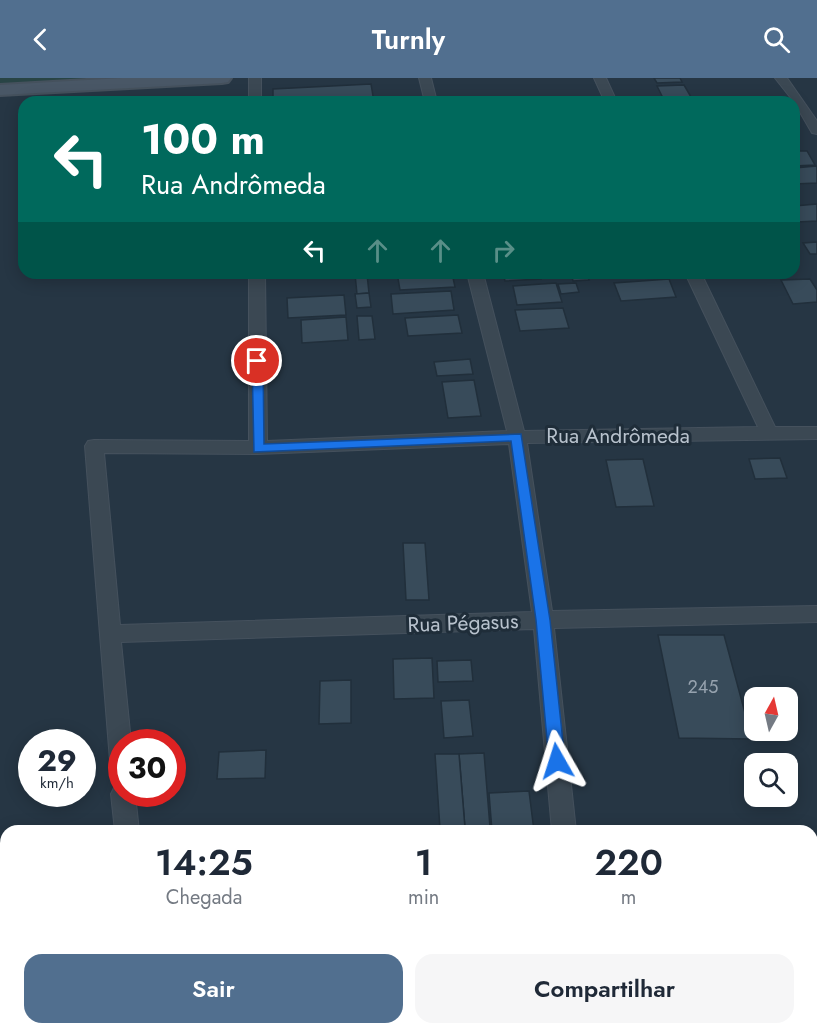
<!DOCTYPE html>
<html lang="pt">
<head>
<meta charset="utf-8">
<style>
  :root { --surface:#fff; --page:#f6f6f7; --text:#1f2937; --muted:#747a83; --accent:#516f8f }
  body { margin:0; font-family:Jost,sans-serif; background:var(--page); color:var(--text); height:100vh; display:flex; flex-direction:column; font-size:22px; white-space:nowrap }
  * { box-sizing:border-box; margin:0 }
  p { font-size:20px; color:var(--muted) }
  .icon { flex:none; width:33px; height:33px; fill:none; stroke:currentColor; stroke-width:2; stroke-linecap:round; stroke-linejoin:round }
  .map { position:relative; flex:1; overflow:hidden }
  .details { position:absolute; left:0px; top:747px; width:818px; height:210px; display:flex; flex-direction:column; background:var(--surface); border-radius:18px 18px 0 0; box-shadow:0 3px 15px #0003 }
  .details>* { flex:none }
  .guide { position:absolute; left:18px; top:18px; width:782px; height:183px; border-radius:18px; box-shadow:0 3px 15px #0003; background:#00695c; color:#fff; overflow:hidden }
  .needle { width:39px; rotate:8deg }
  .tools { position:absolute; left:744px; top:609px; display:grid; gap:12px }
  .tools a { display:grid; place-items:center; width:54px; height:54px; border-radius:12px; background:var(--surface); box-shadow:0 3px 15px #0003; font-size:30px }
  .speed { position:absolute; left:18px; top:651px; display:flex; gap:12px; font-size:30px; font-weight:700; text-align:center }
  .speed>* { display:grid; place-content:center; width:78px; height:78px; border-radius:50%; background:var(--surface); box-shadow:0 3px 15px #0003; line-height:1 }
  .speed small { font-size:15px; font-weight:400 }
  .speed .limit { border:9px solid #d22; background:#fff; color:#111 }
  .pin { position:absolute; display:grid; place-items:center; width:51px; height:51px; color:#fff; margin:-26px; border:3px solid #fff; border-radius:50%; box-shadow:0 2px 6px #0007 }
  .me { position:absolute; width:66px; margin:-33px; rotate:354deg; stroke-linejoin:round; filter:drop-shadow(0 0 4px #0008) }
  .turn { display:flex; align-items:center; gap:21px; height:126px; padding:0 24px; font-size:27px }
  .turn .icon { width:78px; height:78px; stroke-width:2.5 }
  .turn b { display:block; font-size:42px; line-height:51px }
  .lanes { display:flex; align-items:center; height:57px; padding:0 24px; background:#0003; justify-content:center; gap:30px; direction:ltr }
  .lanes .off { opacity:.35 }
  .eta { display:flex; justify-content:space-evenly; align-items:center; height:102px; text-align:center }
  .eta b { font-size:36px; font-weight:600; line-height:42px }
  .cta { display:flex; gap:12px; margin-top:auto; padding:12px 24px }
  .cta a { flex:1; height:69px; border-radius:18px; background:var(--accent); color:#fff; font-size:24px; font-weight:600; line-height:69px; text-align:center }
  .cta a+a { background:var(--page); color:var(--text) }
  header { display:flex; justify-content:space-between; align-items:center; height:78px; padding:0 24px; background:var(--accent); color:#fff; font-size:27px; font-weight:600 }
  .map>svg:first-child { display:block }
</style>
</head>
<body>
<header><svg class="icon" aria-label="back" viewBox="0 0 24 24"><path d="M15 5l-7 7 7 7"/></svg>Turnly<svg class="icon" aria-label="search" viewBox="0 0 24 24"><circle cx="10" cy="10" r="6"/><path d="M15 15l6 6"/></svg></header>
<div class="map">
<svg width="817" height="957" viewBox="0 0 817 957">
  <rect width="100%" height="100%" fill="#263644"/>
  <polygon fill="#284445" points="0,0 168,0 0,12"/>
  <g fill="#384b5a" stroke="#212f3b" stroke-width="1.5">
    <polygon points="654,0 680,0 682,4 657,5"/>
    <polygon points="371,6 374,24 273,24 273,11"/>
    <polygon points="684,7 694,24 665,24 657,8"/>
    <polygon points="794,73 807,73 815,87 794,88"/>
    <polygon points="817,88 817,105 794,106 794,90"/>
    <polygon points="817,126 817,143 797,144 794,138 794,128"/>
    <polygon points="817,164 817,176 810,176 803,165"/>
    <polygon points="397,195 452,195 455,209 400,212"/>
    <polygon points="503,195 539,195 541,201 505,203"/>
    <polygon points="571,195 586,195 589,202 573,203"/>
    <polygon points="614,195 667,195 667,197 616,200"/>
    <polygon points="355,196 367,196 369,215 357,216"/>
    <polygon points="669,201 676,219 621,223 614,205"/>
    <polygon points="810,201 817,212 817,224 793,226 781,202"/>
    <polygon points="556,205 562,224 517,227 513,208"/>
    <polygon points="576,205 579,214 561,216 558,206"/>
    <polygon points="451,213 454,232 393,236 391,216"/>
    <polygon points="369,215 371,229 357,230 355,216"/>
    <polygon points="344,217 346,237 288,240 287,220"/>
    <polygon points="563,230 569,250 520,253 515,232"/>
    <polygon points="458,237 462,255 408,258 405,240"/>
    <polygon points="357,238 372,238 375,261 359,262"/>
    <polygon points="346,239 348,262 302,265 301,242"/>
    <polygon points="470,281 473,296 437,298 434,284"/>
    <polygon points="474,302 481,338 448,340 442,304"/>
    <polygon points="780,380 787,400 755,401 749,381"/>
    <polygon points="643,381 654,428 616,429 606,382"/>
    <polygon points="403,465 425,465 429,522 406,522"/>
    <polygon points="658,557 724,557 752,661 679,660"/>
    <polygon points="432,580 434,620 394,621 393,581"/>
    <polygon points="471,582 473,603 438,604 437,583"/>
    <polygon points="351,602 351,645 319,646 320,603"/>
    <polygon points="469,622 473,658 444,660 441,623"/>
    <polygon points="266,672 265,700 217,701 219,674"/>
    <polygon points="484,675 490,749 465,750 459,676"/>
    <polygon points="435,676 459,676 465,750 440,751"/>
    <polygon points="529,713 534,753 492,753 489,715"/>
  </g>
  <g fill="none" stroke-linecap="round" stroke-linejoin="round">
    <g stroke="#45515d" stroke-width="2">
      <g id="minor">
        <rect x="249" y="0" width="12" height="24"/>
        <polygon points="419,0 431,0 437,24 425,24"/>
        <polygon points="594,0 606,0 617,24 605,24"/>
        <polygon points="775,0 787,0 817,43 817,56 812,55 794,24"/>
        <path d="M249,195h16l2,168 240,-10 -40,-158h16l41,158 234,-4 -73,-154h16l74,154h42v12l-290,4 25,168 265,-5v16l-263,6 22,203h-24l-18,-202 -413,13 10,100h-9v41l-8,-3 -3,-7 -26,-327 3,-5 6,-1 155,1zM509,366l23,168 -412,13 -16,-172 154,1z"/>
        <polygon points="122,706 122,716 135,716 139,753 115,753 111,716 115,708"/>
        <rect x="812" y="783" width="5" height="24"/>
      </g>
    </g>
    <g stroke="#45515d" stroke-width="4">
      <polygon id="secondary" points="122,0 231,0 228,4 222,5 0,17 0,7"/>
    </g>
    <use href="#minor" fill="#3b4853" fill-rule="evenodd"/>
    <use href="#secondary" fill="#495766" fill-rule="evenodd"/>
  </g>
  <polygon fill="#1a73e8" stroke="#114b97" stroke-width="1.5" points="257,279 263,283 264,366 521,356 550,542 565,683 563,688 557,690 552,688 549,683 536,542 511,363 254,374 252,283"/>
  <g text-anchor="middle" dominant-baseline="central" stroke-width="6" stroke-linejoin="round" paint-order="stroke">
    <g font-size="18" fill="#96a2ae">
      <text x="703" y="609">245</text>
    </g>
    <g font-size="21" fill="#b8c2cd" stroke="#1f2d39">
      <text x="618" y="358">Rua Andrômeda</text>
      <text transform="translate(463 545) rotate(-2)">Rua Pégasus</text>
    </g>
  </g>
</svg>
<div class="tools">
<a><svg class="needle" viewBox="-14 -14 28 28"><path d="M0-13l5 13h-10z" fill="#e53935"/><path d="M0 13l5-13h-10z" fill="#747a83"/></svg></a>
<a><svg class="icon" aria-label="search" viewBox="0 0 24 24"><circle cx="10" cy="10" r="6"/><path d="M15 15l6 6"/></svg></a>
</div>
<div class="speed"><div>29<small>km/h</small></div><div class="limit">30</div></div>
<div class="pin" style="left:257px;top:283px;background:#d93025"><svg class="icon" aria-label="arrive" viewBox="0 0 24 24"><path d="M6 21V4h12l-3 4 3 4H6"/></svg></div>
<svg class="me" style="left:557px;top:683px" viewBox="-20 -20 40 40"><path d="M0-17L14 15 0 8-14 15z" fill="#1a73e8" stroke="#fff" stroke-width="4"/></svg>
<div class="guide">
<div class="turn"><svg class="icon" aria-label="left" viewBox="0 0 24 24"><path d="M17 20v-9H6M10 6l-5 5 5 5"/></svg><div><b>100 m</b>Rua Andrômeda</div></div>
<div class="lanes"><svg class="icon" aria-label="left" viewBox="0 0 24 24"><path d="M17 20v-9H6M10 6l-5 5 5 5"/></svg><svg class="icon off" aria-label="ahead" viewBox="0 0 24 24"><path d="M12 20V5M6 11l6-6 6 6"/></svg><svg class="icon off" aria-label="ahead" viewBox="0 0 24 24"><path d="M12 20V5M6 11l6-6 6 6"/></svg><svg class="icon off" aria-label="right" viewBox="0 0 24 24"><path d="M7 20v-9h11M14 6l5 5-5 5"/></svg></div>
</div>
<section class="details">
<div class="eta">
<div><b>14:25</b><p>Chegada</p></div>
<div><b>1</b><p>min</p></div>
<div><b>220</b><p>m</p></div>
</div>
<div class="cta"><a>Sair</a><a>Compartilhar</a></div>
</section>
</div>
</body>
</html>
